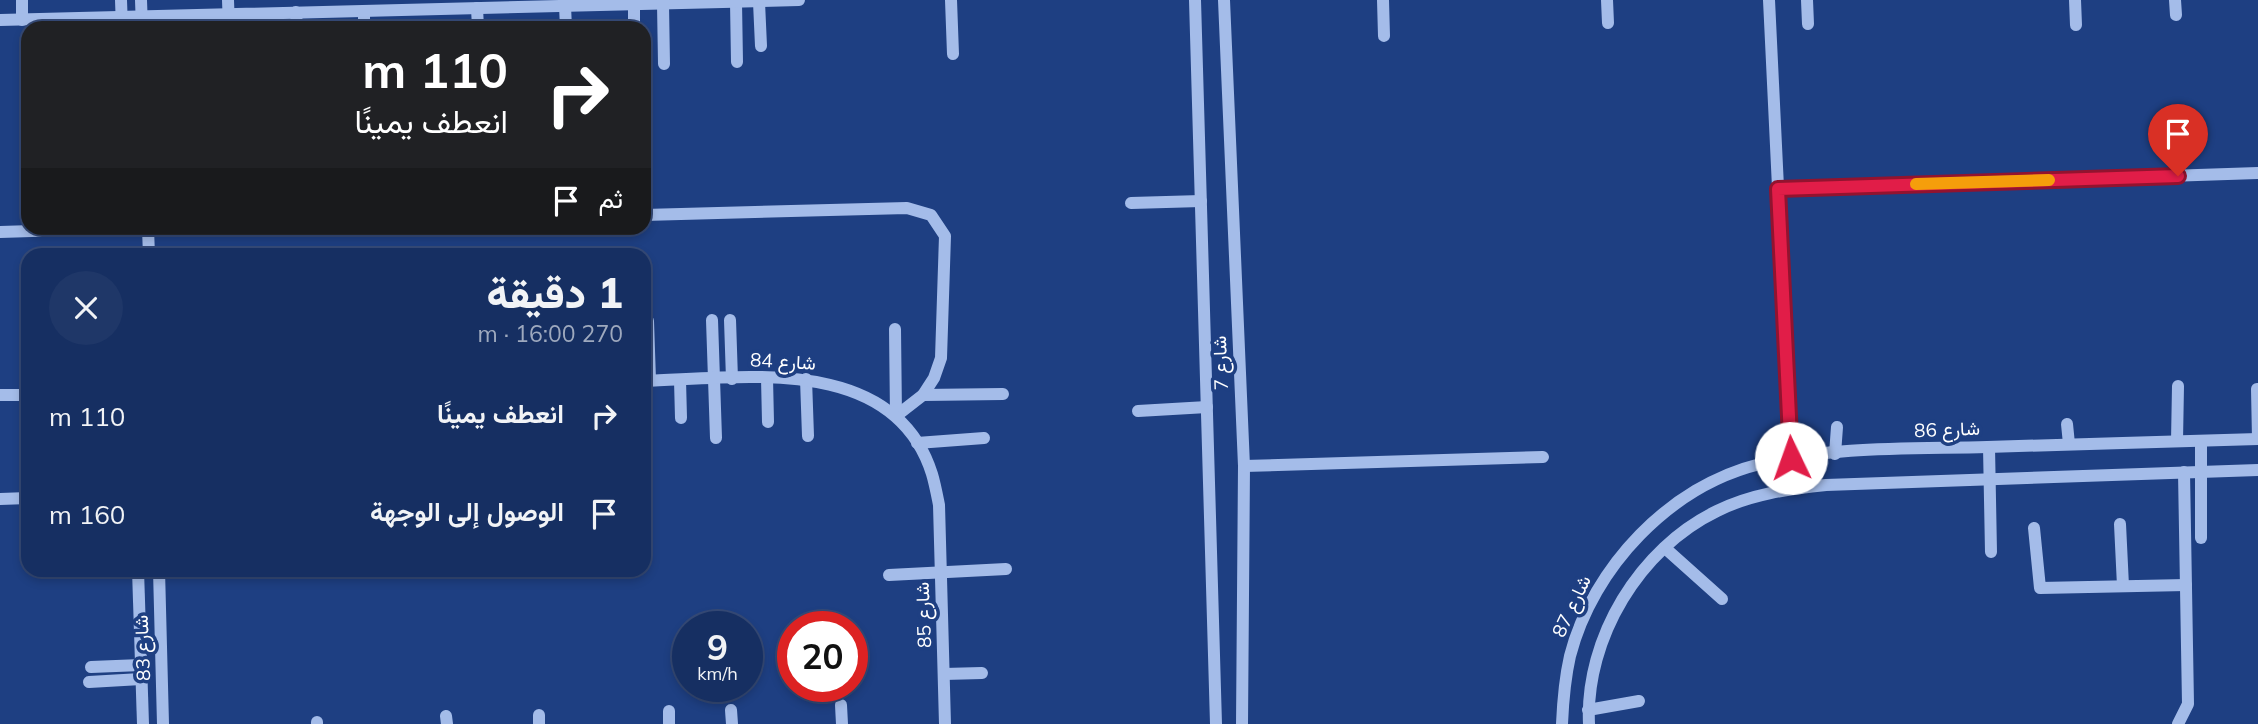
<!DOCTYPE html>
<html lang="ar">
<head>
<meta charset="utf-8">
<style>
  :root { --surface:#162f62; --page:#1f3768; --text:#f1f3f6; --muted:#9ea9be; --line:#354a77 }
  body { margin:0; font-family:Mulish,Vazirmatn,sans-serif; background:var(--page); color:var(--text); direction:rtl; height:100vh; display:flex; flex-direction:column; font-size:26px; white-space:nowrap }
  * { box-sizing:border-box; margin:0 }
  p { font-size:23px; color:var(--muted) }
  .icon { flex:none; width:38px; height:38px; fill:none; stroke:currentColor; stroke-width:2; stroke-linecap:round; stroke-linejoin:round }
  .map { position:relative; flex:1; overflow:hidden; direction:ltr }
  .panel { position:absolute; left:21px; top:248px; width:630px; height:329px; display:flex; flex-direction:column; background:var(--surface); border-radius:21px; box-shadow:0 4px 10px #0003,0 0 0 2px var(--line); direction:rtl }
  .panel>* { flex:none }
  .guide { position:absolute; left:21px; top:21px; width:630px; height:214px; border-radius:21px; box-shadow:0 4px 10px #0003,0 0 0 2px var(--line); direction:rtl; background:#202124; color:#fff; overflow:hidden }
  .speed { position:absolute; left:672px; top:611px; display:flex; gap:14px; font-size:35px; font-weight:700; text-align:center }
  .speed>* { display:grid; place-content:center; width:91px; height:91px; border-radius:50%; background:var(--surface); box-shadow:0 4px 10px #0003,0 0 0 2px var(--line); line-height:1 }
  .speed small { font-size:18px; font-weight:400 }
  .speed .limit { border:10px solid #d22; background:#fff; color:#111 }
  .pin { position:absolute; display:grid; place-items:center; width:60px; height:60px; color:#fff; margin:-72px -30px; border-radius:50% 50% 50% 0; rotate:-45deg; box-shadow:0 0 7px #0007 }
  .pin .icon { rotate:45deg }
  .me { position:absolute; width:77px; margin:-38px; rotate:357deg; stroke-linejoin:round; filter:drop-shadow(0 0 5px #0008) }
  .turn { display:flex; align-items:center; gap:24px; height:147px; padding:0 28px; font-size:32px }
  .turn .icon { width:91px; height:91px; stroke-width:2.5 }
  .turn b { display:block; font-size:49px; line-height:60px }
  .then { display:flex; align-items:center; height:66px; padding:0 28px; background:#0003; gap:14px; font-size:26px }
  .round { display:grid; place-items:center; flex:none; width:74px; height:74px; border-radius:37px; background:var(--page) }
  .summary { display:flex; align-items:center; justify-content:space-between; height:119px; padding:0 28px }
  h1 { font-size:42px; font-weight:800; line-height:52px }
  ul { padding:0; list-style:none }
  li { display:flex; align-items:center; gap:21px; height:98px; padding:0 28px }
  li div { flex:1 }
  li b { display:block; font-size:26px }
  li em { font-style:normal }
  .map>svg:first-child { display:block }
</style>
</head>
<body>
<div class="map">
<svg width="2258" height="724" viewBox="0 0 2258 724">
  <rect width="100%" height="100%" fill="#1e3f82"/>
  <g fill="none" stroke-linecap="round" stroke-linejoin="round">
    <g stroke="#a4bce9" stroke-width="12">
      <polyline points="22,0 22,20"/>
      <polyline points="121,0 122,28"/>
      <polyline points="141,0 142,28"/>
      <polyline points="228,0 229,28"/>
      <polyline points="951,0 953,54"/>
      <polyline points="1195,0 1216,724"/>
      <polyline points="1224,0 1244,466 1242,724"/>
      <polyline points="1383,0 1384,36"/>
      <polyline points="1607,0 1608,23"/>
      <polyline points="1769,0 1791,458"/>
      <polyline points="1807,0 1808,24"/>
      <polyline points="2075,0 2076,25"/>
      <polyline points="2175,0 2176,15"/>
      <polyline points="736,2 737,62"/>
      <polyline points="759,2 761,46"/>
      <polyline points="634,4 634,28"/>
      <polyline points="663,4 664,64"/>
      <polyline points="565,6 566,28"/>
      <polyline points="477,8 478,28"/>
      <polyline points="364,11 364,28"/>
      <polyline points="296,12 297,28"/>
      <polyline points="0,20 799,0"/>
      <polyline points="1778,189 2258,173"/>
      <polyline points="1131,203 1201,201"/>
      <polyline points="644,215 907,208 931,215 945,236 941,358 934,378 923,395 896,416"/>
      <polyline points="148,228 149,256"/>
      <polyline points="0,232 128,228"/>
      <polyline points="40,255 128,253"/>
      <polyline points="712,320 716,438"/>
      <polyline points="730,320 732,379"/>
      <polyline points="648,321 650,380"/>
      <polyline points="895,329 896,416"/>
      <polyline points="767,378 768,422"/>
      <polyline points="806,379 808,436"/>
      <polyline points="680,380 681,418"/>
      <path d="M644,381c97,-3 250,-28 288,93 3,10 5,21 7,31l6,219"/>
      <polyline points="2257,389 2258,439"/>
      <polyline points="0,395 28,395"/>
      <polyline points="923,395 1003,394"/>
      <polyline points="1138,411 1207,407"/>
      <polyline points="2067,424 2069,444"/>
      <polyline points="2177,441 2178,386"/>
      <polyline points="2201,441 2201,538"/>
      <polyline points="917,443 984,438"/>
      <polyline points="1989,447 1991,552"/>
      <polyline points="1835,454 1837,427"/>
      <polyline points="1244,466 1543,457"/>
      <polyline points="0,499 28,498"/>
      <polyline points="2120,524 2123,586"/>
      <polyline points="2034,528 2040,588 2186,585"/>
      <polyline points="1665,548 1722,599"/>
      <polyline points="138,570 143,724"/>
      <polyline points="159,570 163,724"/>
      <polyline points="889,575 1006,569"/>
      <polyline points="91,667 141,665"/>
      <polyline points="944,674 982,673"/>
      <polyline points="89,682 141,679"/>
      <polyline points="841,705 842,724"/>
      <polyline points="731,710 732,724"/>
      <polyline points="1588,710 1639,701"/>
      <polyline points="669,711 669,724"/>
      <polyline points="539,715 539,724"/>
      <polyline points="446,716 447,724"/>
      <polyline points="317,722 317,724"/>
      <path d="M1562,724c1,-23 3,-46 8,-68 23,-89 100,-170 190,-192 73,-18 152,-15 227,-17 90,-3 181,-5 271,-8"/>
      <path d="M1589,724c-4,-86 51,-176 128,-213 34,-17 72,-22 109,-26l432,-15"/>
      <polyline points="2178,724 2188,704 2184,472"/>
    </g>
  </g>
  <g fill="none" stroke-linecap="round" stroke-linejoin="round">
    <g stroke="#92132f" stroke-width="18">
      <polyline id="route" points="1791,458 1778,189 2178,176"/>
    </g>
    <use href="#route" stroke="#e11d48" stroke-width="12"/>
    <polyline stroke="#f59e0b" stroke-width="12" points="1916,184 2049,180"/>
  </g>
  <g text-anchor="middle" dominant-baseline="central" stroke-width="7" stroke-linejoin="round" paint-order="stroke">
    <g font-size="19" fill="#fff" stroke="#1e3f82">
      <text transform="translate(783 361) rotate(3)">شارع 84</text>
      <text transform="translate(1220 363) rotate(-92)">شارع 7</text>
      <text transform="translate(1947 429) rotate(-2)">شارع 86</text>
      <text transform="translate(1571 606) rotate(-65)">شارع 87</text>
      <text transform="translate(923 615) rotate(-92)">شارع 85</text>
      <text transform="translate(142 648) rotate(-92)">شارع 83</text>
    </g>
  </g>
</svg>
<div class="speed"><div>9<small>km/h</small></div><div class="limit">20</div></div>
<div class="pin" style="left:2178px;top:176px;background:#d93025"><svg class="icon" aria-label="arrive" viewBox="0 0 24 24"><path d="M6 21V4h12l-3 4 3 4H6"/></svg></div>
<svg class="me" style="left:1791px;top:458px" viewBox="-20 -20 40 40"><circle r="19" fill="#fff"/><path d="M0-13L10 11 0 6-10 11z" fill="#e11d48"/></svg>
<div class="guide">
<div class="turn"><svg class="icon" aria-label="right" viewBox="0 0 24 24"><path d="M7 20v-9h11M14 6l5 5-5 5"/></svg><div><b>110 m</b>انعطف يمينًا</div></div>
<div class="then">ثم<svg class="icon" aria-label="arrive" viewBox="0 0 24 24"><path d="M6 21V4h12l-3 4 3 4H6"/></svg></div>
</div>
<section class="panel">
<div class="summary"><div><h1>1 دقيقة</h1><p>270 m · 16:00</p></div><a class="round"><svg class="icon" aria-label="close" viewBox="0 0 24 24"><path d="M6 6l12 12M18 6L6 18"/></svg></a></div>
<ul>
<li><svg class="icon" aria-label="right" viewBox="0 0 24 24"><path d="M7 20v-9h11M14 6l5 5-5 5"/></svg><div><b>انعطف يمينًا</b></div><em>110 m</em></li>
<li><svg class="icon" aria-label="arrive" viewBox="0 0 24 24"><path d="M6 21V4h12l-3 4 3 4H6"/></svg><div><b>الوصول إلى الوجهة</b></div><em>160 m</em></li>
</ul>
</section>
</div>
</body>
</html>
